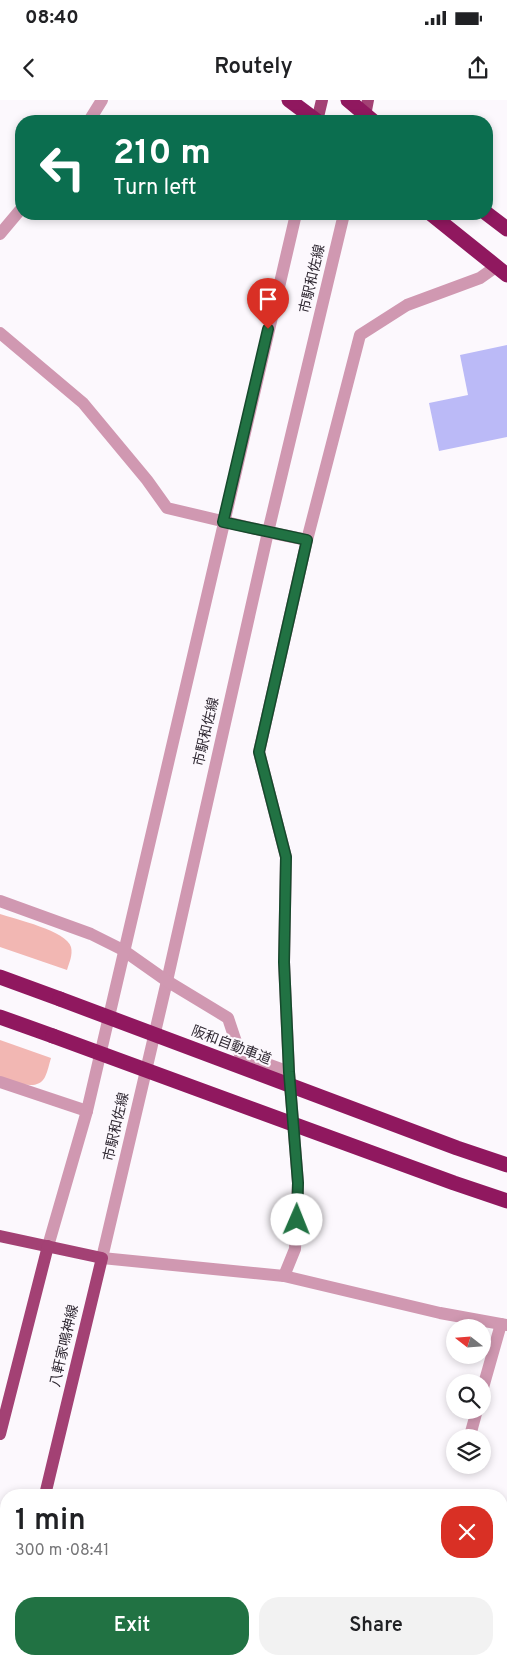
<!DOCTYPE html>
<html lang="en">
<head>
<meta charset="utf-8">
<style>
  :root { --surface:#fff; --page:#f2f2f2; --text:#202124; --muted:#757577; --accent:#217243 }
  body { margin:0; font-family:Overpass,"Noto Sans JP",sans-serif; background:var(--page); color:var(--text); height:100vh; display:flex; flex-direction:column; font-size:19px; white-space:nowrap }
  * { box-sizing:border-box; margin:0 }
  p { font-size:16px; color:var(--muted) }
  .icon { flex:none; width:28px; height:28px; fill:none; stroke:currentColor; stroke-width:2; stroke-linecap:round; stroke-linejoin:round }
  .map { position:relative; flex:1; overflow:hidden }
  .panel { position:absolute; left:0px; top:1389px; width:508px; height:176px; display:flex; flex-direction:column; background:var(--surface); border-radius:20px 20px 0 0; box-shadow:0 2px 8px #0003 }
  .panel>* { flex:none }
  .top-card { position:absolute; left:15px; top:15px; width:478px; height:105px; border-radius:20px; box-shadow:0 2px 8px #0003; background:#0b6e4f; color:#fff; overflow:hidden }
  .needle { width:32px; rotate:287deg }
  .controls { position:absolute; left:446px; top:1219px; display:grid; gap:10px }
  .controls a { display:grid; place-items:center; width:45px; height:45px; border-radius:50%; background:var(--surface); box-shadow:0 2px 8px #0003; font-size:25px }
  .pin { position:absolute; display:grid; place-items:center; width:42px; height:42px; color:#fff; margin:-51px -21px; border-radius:50% 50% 50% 0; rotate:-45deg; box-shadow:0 0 5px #0007 }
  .pin .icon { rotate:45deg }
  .me { position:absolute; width:55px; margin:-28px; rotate:1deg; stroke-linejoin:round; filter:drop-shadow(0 0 4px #0008) }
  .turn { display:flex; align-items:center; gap:18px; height:105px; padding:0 15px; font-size:22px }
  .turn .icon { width:65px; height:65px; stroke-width:2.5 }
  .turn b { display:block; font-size:35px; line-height:42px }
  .round { display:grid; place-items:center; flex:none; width:52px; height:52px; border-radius:20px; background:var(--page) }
  .summary { display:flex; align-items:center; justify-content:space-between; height:85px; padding:0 15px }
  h1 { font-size:30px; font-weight:600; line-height:38px }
  .action { display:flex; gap:10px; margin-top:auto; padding:10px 15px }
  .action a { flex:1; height:58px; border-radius:20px; background:var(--accent); color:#fff; font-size:20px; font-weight:600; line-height:58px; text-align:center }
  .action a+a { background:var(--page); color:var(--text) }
  .status { display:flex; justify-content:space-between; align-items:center; height:35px; padding:0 25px; background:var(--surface); direction:ltr }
  .status svg { height:14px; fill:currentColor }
  header { display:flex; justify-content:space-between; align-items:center; height:65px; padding:0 15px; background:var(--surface); font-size:22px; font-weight:600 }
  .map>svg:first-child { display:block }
</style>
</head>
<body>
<div class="status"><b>08:40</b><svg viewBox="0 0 49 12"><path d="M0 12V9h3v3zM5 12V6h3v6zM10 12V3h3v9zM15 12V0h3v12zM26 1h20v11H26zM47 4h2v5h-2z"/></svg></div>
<header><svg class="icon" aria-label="back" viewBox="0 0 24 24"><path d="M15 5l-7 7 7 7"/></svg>Routely<svg class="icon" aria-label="share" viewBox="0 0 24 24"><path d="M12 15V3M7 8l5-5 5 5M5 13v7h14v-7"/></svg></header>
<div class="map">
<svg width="507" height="1564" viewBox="0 0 507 1564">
  <rect width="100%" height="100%" fill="#fcf8fd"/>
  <g fill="#f2b7b3">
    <path d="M0,814c15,5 67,17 71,33 2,8 -2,16 -4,23l-67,-23z"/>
    <path d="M0,940l51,18c-2,6 -3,13 -6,19 -8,16 -32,4 -45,0z"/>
  </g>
  <polygon fill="#bbbaf7" points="507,245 507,337 439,351 429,303 468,295 460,255"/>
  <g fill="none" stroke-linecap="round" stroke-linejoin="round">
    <g stroke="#d098b1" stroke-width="12">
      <polyline points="89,21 102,0"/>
      <polyline points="344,114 268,432 167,881 102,1158 284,1176 440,1213 507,1225"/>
      <polyline points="0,134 21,109"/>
      <polyline points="0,233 83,303 147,380 167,408 268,432 307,440 259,652 286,757 284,862 289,972 298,1083 295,1149 284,1176"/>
      <polyline points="307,440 360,235 407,205 480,178 497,166"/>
      <polyline points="0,801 91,834 123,850 167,881 228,918 240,954 289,972"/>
      <polyline points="0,982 87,1011"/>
      <polyline points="48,1146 87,1011 296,114"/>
      <polyline points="482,1291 501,1224"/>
      <polyline points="471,1332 477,1310"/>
      <polyline points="501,1420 507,1421"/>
      <polyline points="501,1495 507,1475"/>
      <polyline points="220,1559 238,1564"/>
      <polyline points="382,1559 403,1564"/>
      <polyline points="5,1564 6,1559"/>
      <polyline points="357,1564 361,1559"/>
      <polyline points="481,1564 483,1559"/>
    </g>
    <g stroke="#a34174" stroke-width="12">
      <polyline points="317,21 322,0"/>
      <polyline points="364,21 368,0"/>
      <polyline points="0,1136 102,1158 45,1395"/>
      <polyline points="0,1334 48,1146"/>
      <polyline points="0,1483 6,1485"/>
      <polyline points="105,1559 107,1564"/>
    </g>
    <g stroke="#90185f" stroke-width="15">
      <polyline points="289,0 317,21"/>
      <polyline points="348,0 373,21"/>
      <polyline points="486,113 507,129"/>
      <polyline points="431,114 507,175"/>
      <polyline points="0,877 60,899"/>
      <polyline points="0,917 53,936"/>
    </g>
    <g stroke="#90185f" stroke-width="15">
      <polyline points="60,899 457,1048 507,1065"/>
      <polyline points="53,936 454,1083 507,1101"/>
    </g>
  </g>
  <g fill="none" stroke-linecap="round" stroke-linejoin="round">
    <g stroke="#154a2c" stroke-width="12">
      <polyline id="route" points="268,229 223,422 307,440 259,652 286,757 284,862 289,972 298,1083 297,1120"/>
    </g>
    <use href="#route" stroke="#217243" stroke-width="9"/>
  </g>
  <g text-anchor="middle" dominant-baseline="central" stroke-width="4.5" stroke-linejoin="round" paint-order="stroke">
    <g font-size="14" fill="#2e2731" stroke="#fcf8fd">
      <text transform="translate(313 179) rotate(-77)">市駅和佐線</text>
      <text transform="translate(207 632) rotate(-77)">市駅和佐線</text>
      <text transform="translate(231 946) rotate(21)">阪和自動車道</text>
      <text transform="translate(117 1027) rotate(-77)">市駅和佐線</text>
      <text transform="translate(65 1246) rotate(-77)">八軒家鳴神線</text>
    </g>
  </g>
</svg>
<div class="controls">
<a><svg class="needle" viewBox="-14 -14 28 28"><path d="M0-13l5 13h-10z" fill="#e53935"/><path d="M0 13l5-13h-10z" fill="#757577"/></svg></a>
<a><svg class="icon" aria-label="search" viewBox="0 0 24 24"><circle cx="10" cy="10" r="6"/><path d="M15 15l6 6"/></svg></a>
<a><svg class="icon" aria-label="layers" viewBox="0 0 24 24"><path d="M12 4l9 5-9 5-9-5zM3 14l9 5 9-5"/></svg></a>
</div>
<div class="pin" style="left:268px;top:229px;background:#d93025"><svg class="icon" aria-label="arrive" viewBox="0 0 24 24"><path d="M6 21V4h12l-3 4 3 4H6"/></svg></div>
<svg class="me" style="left:297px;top:1120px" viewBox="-20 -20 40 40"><circle r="19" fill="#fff"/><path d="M0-13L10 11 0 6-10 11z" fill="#217243"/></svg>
<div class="top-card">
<div class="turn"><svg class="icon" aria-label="left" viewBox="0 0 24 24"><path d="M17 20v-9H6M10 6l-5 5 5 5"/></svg><div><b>210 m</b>Turn left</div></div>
</div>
<section class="panel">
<div class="summary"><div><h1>1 min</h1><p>300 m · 08:41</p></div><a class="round" style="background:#d93025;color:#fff"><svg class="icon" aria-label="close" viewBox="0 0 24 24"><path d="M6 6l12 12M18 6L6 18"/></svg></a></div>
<div class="action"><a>Exit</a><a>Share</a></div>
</section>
</div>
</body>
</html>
